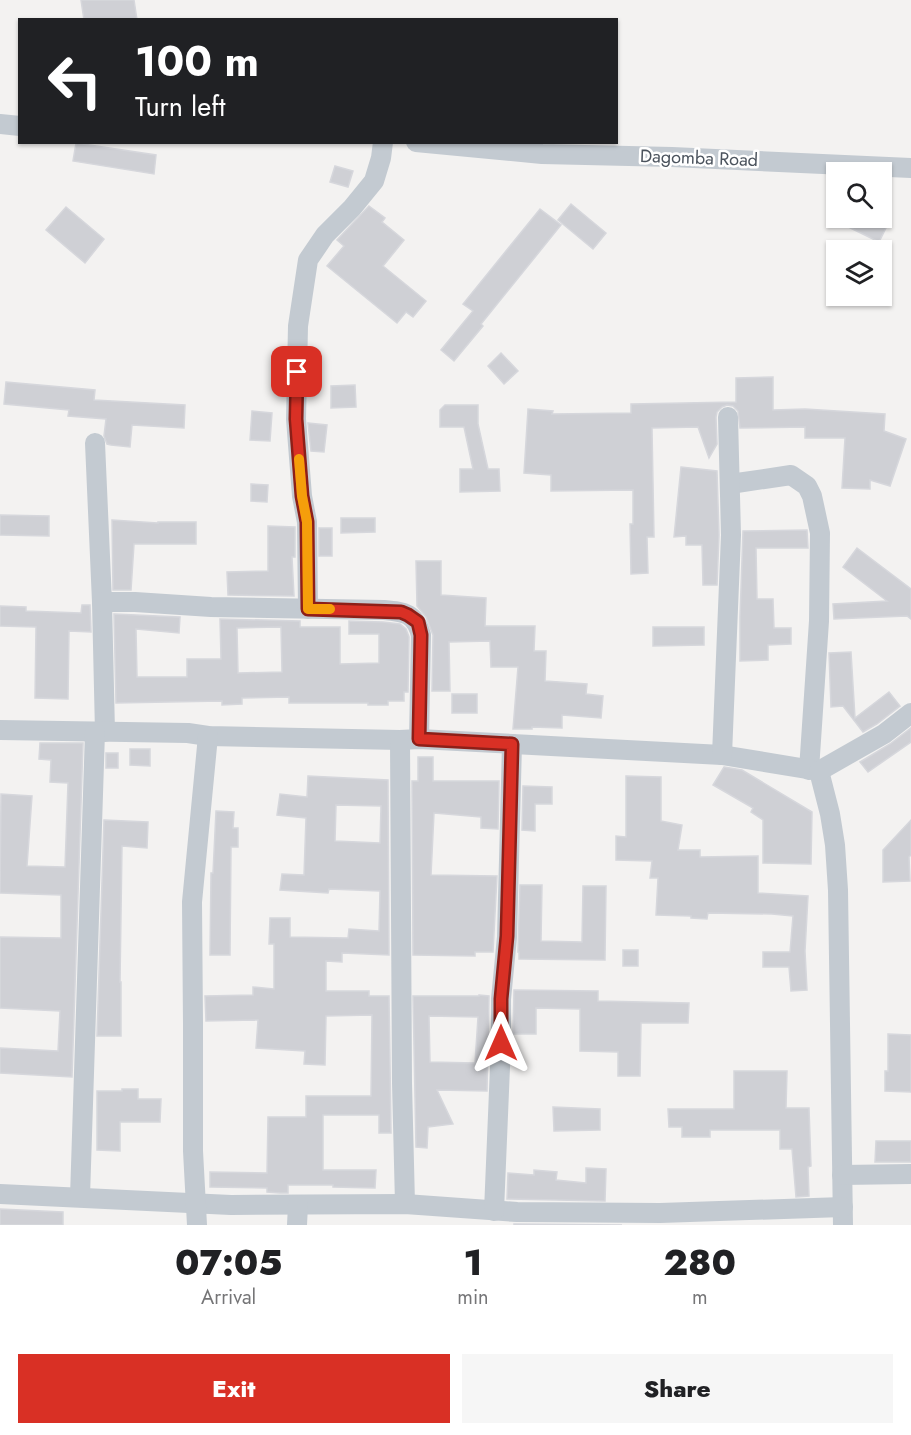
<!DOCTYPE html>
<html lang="en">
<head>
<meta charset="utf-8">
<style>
  :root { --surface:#fff; --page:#f6f6f6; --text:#202124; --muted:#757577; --accent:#d93025 }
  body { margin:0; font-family:Jost,sans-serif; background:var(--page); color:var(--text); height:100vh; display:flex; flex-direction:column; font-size:22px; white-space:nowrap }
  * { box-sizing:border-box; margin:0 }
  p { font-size:20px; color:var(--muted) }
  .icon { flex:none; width:33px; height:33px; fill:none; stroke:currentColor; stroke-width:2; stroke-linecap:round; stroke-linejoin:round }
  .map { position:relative; height:1225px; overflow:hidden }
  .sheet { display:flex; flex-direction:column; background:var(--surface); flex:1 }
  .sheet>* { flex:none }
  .guide { position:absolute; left:18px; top:18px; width:600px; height:126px; border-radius:0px; box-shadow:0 2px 4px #0004; background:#202124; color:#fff; overflow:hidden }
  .fabs { position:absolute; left:826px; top:162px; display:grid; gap:12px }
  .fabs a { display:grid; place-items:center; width:66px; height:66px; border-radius:0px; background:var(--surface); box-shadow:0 2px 4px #0004; font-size:30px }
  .pin { position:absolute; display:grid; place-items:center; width:51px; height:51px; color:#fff; margin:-26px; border-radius:12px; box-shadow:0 3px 9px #0006 }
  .me { position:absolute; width:66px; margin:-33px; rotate:0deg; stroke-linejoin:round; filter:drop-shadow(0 0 4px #0008) }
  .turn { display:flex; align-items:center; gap:21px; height:126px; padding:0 18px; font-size:27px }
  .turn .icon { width:78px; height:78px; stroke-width:2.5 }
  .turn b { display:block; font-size:42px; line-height:51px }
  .eta { display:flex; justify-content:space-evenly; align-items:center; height:102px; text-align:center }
  .eta b { font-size:36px; font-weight:800; line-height:42px }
  .button { display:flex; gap:12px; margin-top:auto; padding:12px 18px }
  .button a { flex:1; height:69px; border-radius:0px; background:var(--accent); color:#fff; font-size:24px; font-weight:800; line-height:69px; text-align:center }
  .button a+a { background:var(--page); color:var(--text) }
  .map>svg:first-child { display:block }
</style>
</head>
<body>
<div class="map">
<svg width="911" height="1225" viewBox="0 0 911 1225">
  <rect width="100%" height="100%" fill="#f3f2f1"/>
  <g fill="#cfd0d5" stroke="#d6d7dc" stroke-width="1.5" fill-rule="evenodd">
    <polygon points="81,0 134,0 137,20 84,20"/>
    <polygon points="76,143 156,155 154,174 73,161"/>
    <polygon points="335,166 353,171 348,187 330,182"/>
    <polygon points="571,204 606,233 593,249 558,220"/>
    <polygon points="369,206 385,218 382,222 404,240 383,266 426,301 413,317 406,312 397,323 327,266 344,246 337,240"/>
    <polygon points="66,207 104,239 85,263 46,230"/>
    <polygon points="540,209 561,225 481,324 483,326 454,361 441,350 473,311 463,304"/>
    <polygon points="830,218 874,218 888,224 879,242"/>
    <polygon points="501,353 518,371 504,384 488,366"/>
    <polygon points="773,377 773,410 805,409 885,414 884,431 906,439 890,486 870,480 870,489 842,488 845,438 805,438 805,427 740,428 738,411 733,406 727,405 722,407 717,412 716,417 717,444 709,458 698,427 652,428 654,537 647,537 648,573 631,574 630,524 633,524 633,490 551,491 551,475 524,473 528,409 553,411 552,414 631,413 631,404 736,402 736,378"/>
    <polygon points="6,382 95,390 94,400 185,405 184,428 132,425 130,447 111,445 107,444 104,436 106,419 68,416 69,410 4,404"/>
    <polygon points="355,385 356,407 331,408 331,386"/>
    <polygon points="445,405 478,405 478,424 488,469 499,469 500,491 460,492 460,469 473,469 464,427 440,427 440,410"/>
    <polygon points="252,411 272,413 270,441 250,440"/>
    <polygon points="308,423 327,425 324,452 311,451"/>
    <polygon points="681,467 717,471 719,535 717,585 703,585 702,545 686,545 686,536 674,537"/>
    <polygon points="251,484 268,485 267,502 251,501"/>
    <polygon points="0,515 49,516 49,536 0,535"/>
    <polygon points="341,518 375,518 375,532 341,533"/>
    <polygon points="112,520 158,523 158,522 196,522 196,544 134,544 131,590 113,590"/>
    <polygon points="268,526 295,527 295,557 292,557 294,596 228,595 227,572 268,571"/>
    <rect x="319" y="528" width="13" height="28"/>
    <polygon points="807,530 808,548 756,548 757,599 773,599 774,628 791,628 791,644 768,645 768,660 740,661 740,617 743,531"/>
    <polygon points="857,548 911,589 911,619 907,616 834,619 833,604 887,601 843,567"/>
    <polygon points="416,561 441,561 441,595 486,598 485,626 535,626 534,651 546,651 545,681 587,684 586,694 603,696 601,718 562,715 562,728 532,727 532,729 513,729 518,667 491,667 490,641 449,642 450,691 432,691 433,635 426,617 417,606"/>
    <polygon points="82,605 90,605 91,632 69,631 68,699 35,698 36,627 0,626 0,606 26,607 26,611 81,613"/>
    <path d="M114,614l66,3 -1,16 -43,-4 1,48h50v-18h34l-1,-40 80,2v6h40v37l39,-1v-29h-30v-13l34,1 17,2 6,5 3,8 -1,55h-4v9h-16v4h-20v-2h-79v-6l-47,1v6l-20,1v-4l-106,2zM281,627l1,45 -44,1 -1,-45z"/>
    <polygon points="653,627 704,627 704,645 653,646"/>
    <polygon points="851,652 855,718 889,692 900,706 877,724 863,732 843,706 831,707 829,653"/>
    <rect x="452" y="694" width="25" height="19"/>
    <polygon points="911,728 911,742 868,772 860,762 890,744"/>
    <polygon points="40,743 83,743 72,1077 0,1073 0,1048 58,1051 60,1011 0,1008 0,937 61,938 61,895 0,893 1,794 32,796 27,866 65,867 68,783 50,782 51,760 39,759"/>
    <polygon points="130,749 150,749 150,766 130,765"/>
    <rect x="106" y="753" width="12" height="15"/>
    <polygon points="418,757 433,757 433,781 499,781 498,829 481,828 481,817 434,813 431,875 497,876 493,952 475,952 475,956 413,955 412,781 418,781"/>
    <polygon points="724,767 742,770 812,812 811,864 763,863 763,820 751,812 753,808 713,785"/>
    <path d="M308,776l80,4 1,175 -47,-2v9l-16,-1v30h43v5h20l2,137h-12v-18h-56v55h53l-1,18 -42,-1v-2h-45v8h-8l-13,-1v-4l-57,-1v-15l57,1 1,-56h38v-21h65l1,-81 -46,1 -1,49 -21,-1 1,-13 -49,-3 2,-28 -52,1 -1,-25 48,-1v-8l21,2v-45h-5l1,-26h20v19l58,1 1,-9 30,2 1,-40 -51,-2 -1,4 -48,-3 2,-16 22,1 2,-57 -29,-3 3,-21 27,3zM336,805l45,1 -1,37 -45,-2z"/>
    <polygon points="626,776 661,777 661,821 682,825 678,850 700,850 700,857 758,856 758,893 808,896 805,951 807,990 791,991 789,967 763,967 763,952 790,952 793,916 772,914 708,913 707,919 691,918 691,916 656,915 658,878 650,878 652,861 616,860 616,836 626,837"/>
    <polygon points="523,786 552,787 552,804 535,804 535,831 522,830"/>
    <polygon points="216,811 234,812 233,828 238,828 238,847 231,847 230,955 210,955 211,873 213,873"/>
    <polygon points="104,820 148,822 147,848 122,846 120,982 121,982 121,1036 97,1036"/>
    <polygon points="911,820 911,855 909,857 910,881 883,882 883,850"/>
    <polygon points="520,885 542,885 541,941 582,942 583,886 606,886 605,960 519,959 519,952 518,952"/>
    <rect x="623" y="950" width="15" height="16"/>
    <polygon points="514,990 598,991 598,1001 689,1003 688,1023 641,1023 640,1076 618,1076 618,1052 580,1051 580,1009 536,1008 536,1034 513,1034"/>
    <path d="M479,995l10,1 -2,95 -50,-1 16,34 -25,3 -1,21 -11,-1 -3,-151h66zM429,1016l49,1 -3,46 -45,-1z"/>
    <polygon points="888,1034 911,1035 911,1092 885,1091 885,1071 888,1071"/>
    <polygon points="734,1071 787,1071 786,1108 809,1108 811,1166 808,1167 809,1196 796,1197 792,1149 780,1149 780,1130 710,1130 710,1137 682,1137 682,1127 669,1127 668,1109 734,1109"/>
    <polygon points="122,1089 138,1089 138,1099 161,1099 160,1122 120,1122 120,1151 97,1150 97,1091 122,1091"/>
    <polygon points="553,1107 600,1109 600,1130 554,1131"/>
    <polygon points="876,1141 911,1141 911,1162 875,1162"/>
    <polygon points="586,1168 606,1169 605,1201 507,1199 508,1173 534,1175 534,1170 557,1172 556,1180 586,1183"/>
    <polygon points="0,1209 63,1212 63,1225 0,1225"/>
    <polygon points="514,1224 622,1225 514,1225"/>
  </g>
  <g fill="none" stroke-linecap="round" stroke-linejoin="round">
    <g stroke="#c3cad1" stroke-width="20">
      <polyline points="0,124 20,126"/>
      <polyline points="416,142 542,154 672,157 911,168"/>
      <polyline points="95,443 102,602 105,732"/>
      <polyline points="730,484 791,475 807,486 812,496 820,533 819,621 809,770"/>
      <path d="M102,602h33l76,5 173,3c21,2 31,3 37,25l-2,104"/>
      <polyline points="308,609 307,522 302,496 296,419 298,326 308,260 325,235 352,208 374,181 381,158 383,142"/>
      <polyline points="0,730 188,733 208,736 400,740 419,739 722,755 819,771 830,814 835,845 838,890 843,1225"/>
      <polyline points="400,740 402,1083 405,1204"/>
      <polyline points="722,755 731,535 728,417"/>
      <polyline points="819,771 884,734 911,713"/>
      <polyline points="842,1175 911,1174"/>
      <polyline points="0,1194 231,1205 405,1204 517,1212 660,1213 843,1207"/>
      <polyline points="80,1197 95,732"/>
      <polyline points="494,1211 501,1043 501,999 507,937 512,744"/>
      <polyline points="197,1225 193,1151 193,1024 192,902 208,736"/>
      <polyline points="297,1225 298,1205"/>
    </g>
  </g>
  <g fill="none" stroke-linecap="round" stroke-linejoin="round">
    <g stroke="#8d1f18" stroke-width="15">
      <polyline id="route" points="297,372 296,419 302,496 307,522 308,609 401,612 408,615 418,622 421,635 419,739 512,744 507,936 501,999 501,1043"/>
    </g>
    <use href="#route" stroke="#d93025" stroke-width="10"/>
    <polyline stroke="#f59e0b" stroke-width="10" points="299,459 302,496 307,522 308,609 330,609"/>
  </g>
  <g text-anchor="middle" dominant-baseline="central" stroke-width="5" stroke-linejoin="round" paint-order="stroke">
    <g font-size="18" fill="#4b535d" stroke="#fff">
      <text transform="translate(699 158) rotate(2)">Dagomba Road</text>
    </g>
  </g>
</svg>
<div class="fabs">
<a><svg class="icon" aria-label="search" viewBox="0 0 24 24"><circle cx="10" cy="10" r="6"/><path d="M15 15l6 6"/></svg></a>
<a><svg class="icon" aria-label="layers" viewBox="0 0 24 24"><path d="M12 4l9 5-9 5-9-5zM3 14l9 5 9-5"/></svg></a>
</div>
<div class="pin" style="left:297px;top:372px;background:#d93025"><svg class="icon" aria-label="arrive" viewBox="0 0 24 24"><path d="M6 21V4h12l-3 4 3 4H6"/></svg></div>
<svg class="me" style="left:501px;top:1043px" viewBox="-20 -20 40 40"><path d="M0-17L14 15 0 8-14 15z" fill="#d93025" stroke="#fff" stroke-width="4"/></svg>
<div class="guide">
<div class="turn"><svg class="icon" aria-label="left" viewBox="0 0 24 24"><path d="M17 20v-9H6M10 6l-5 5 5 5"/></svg><div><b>100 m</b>Turn left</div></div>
</div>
</div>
<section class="sheet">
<div class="eta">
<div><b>07:05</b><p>Arrival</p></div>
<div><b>1</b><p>min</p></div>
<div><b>280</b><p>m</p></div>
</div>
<div class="button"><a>Exit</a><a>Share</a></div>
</section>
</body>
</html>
